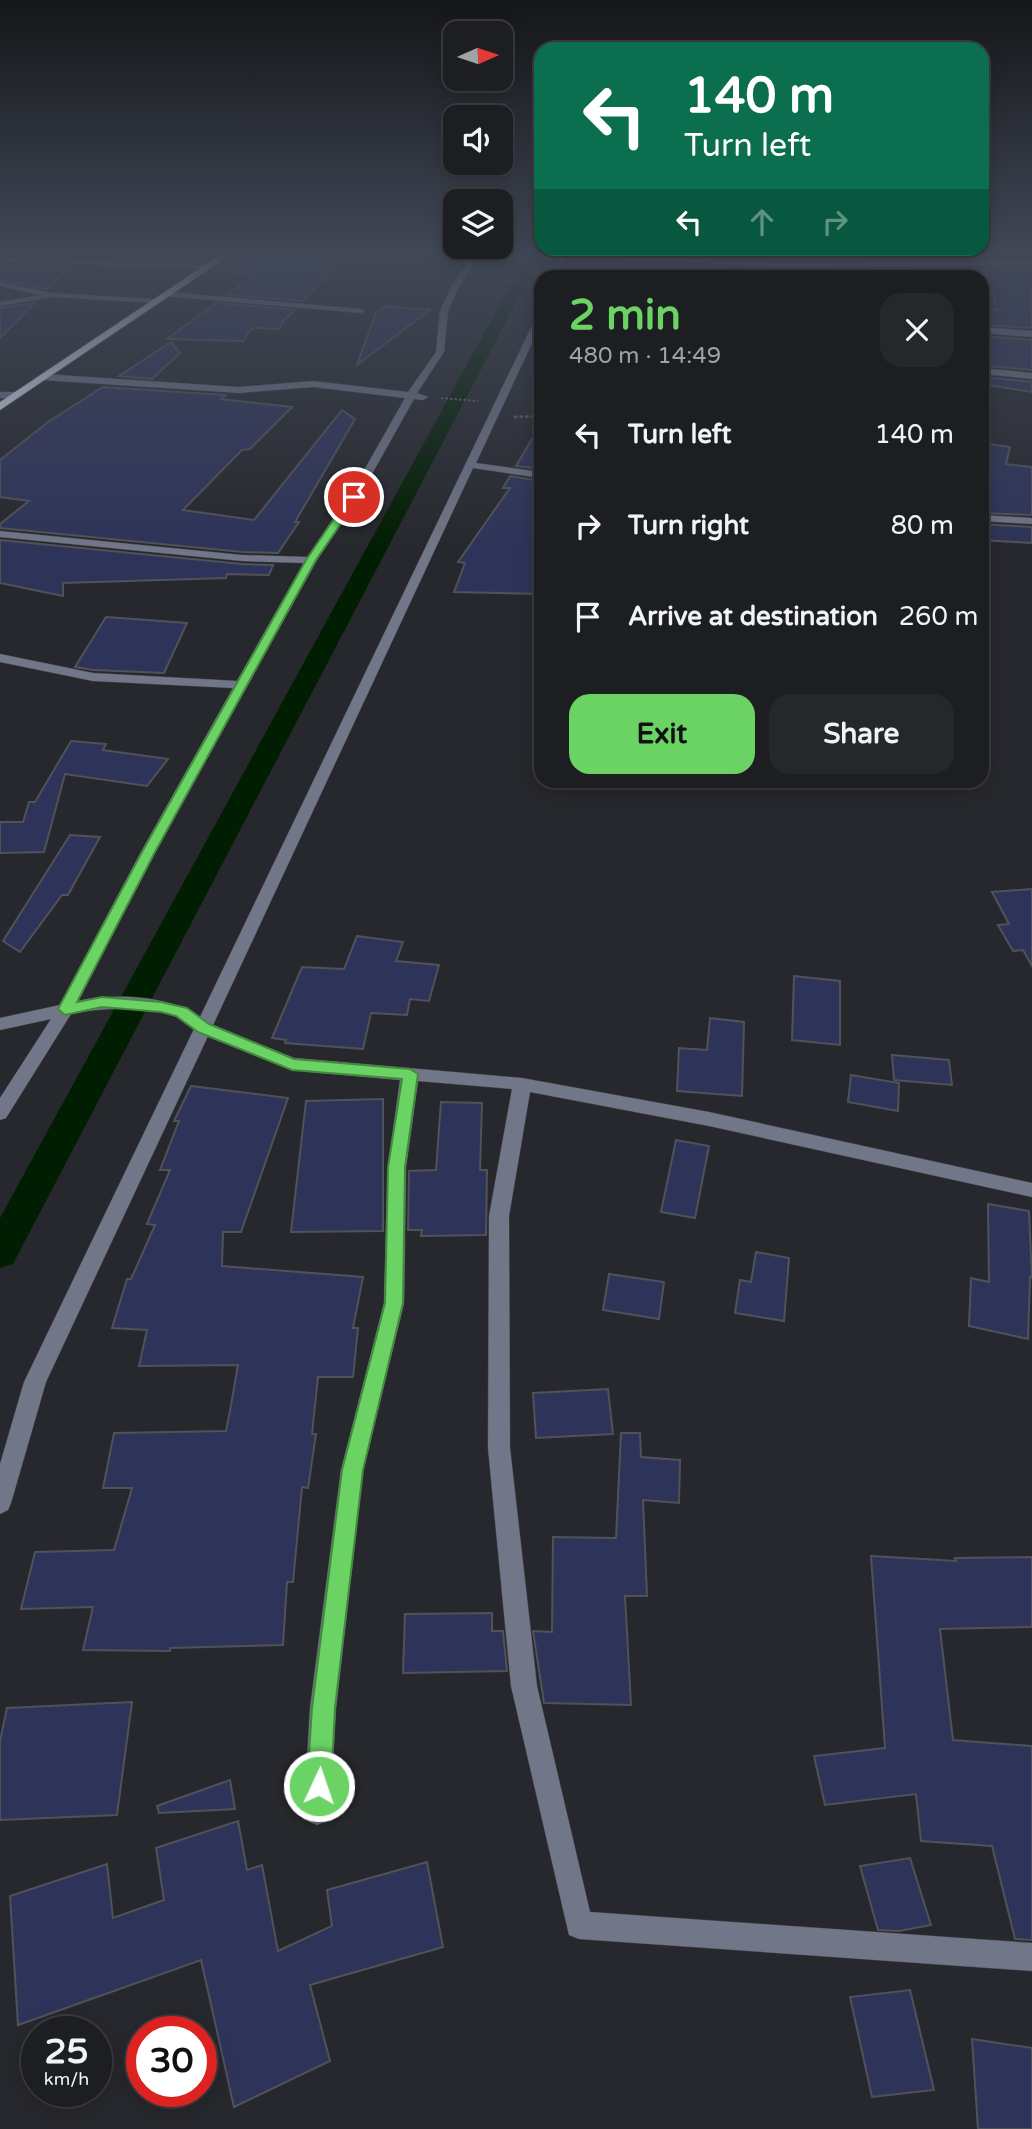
<!DOCTYPE html>
<html lang="en">
<head>
<meta charset="utf-8">
<style>
  :root { --surface:#1d1e22; --page:#25272a; --text:#f1f3f6; --muted:#a0a2a5; --line:#3b3c40; --accent:#6ad364 }
  body { margin:0; font-family:"Varela Round",sans-serif; background:var(--page); color:var(--text); height:100vh; display:flex; flex-direction:column; font-size:26px; white-space:nowrap }
  * { box-sizing:border-box; margin:0 }
  p { font-size:23px; color:var(--muted) }
  .icon { flex:none; width:38px; height:38px; fill:none; stroke:currentColor; stroke-width:2; stroke-linecap:round; stroke-linejoin:round }
  .map { position:relative; flex:1; overflow:hidden }
  .drawer { position:absolute; left:534px; top:270px; width:455px; height:518px; display:flex; flex-direction:column; background:var(--surface); border-radius:21px; box-shadow:0 4px 18px #0003,0 0 0 2px var(--line) }
  .drawer>* { flex:none }
  .guide { position:absolute; left:534px; top:42px; width:455px; height:214px; border-radius:21px; box-shadow:0 4px 18px #0003,0 0 0 2px var(--line); background:#0b6e4f; color:#fff; overflow:hidden }
  .needle { width:46px; rotate:87deg }
  .controls { position:absolute; left:443px; top:21px; display:grid; gap:14px }
  .controls a { display:grid; place-items:center; width:70px; height:70px; border-radius:14px; background:var(--surface); box-shadow:0 4px 18px #0003,0 0 0 2px var(--line); font-size:35px }
  .speed { position:absolute; left:21px; top:2016px; display:flex; gap:14px; font-size:35px; font-weight:700; text-align:center }
  .speed>* { display:grid; place-content:center; width:91px; height:91px; border-radius:50%; background:var(--surface); box-shadow:0 4px 18px #0003,0 0 0 2px var(--line); line-height:1 }
  .speed small { font-size:18px; font-weight:400 }
  .speed .limit { border:10px solid #d22; background:#fff; color:#111 }
  .pin { position:absolute; display:grid; place-items:center; width:60px; height:60px; color:#fff; margin:-30px; border:4px solid #fff; border-radius:50%; box-shadow:0 2px 7px #0007 }
  .me { position:absolute; width:77px; margin:-38px; rotate:3deg; stroke-linejoin:round; filter:drop-shadow(0 0 5px #0008) }
  .turn { display:flex; align-items:center; gap:24px; height:147px; padding:0 35px; font-size:32px }
  .turn .icon { width:91px; height:91px; stroke-width:2.5 }
  .turn b { display:block; font-size:49px; line-height:60px }
  .lanes { display:flex; align-items:center; height:66px; padding:0 35px; background:#0003; justify-content:center; gap:35px; direction:ltr }
  .lanes .off { opacity:.35 }
  .round { display:grid; place-items:center; flex:none; width:74px; height:74px; border-radius:21px; background:var(--page) }
  .summary { display:flex; align-items:center; justify-content:space-between; height:119px; padding:0 35px }
  h1 { font-size:42px; font-weight:800; line-height:52px; color:var(--accent) }
  .action { display:flex; gap:14px; margin-top:auto; padding:14px 35px }
  .action a { flex:1; height:80px; border-radius:21px; background:var(--accent); color:#111; font-size:28px; font-weight:800; line-height:80px; text-align:center }
  .action a+a { background:var(--page); color:var(--text) }
  ul { padding:0; list-style:none }
  li { display:flex; align-items:center; gap:21px; height:91px; padding:0 35px }
  li div { flex:1 }
  li b { display:block; font-size:26px }
  li em { font-style:normal }
  .map>svg:first-child { display:block }
</style>
</head>
<body>
<div class="map">
<svg width="1032" height="2129" viewBox="0 0 1032 2129">
  <rect width="100%" height="100%" fill="#27282d"/>
  <polygon fill="#395436" points="0,251 216,251 196,265 0,256"/>
  <g fill="none" stroke-linecap="round" stroke-linejoin="round">
    <polygon fill="#021e02" fill-rule="evenodd" points="529,251 543,251 13,1264 0,1268 0,1218"/>
  </g>
  <g fill="#2e3459" stroke="#515258" stroke-width="2">
    <polygon points="239,251 349,251 303,301 227,295 255,274 213,270"/>
    <polygon points="976,251 1032,251 1032,258 979,259"/>
    <polygon points="0,266 33,266 67,268 47,289 0,280"/>
    <polygon points="983,268 1032,268 1032,328 982,325 982,309 998,310"/>
    <polygon points="34,303 0,338 0,308"/>
    <polygon points="216,303 295,310 284,320 279,329 252,328 243,341 167,339"/>
    <polygon points="386,306 430,310 357,365 376,313"/>
    <polygon points="982,336 1032,340 1032,370 987,366 987,349 982,348"/>
    <polygon points="171,342 180,353 152,379 119,376"/>
    <polygon points="987,377 1032,382 1032,392 987,385"/>
    <polygon points="103,387 226,395 221,399 292,407 250,449 242,450 183,510 254,520 342,410 355,419 295,522 299,522 278,553 242,552 0,528 0,524 29,501 0,497 0,460 48,422"/>
    <polygon points="541,424 541,469 516,466"/>
    <polygon points="982,443 1010,447 1006,464 1032,467 1032,515 982,513"/>
    <polygon points="510,476 541,481 541,594 454,592 465,563 458,562 510,488 503,488"/>
    <polygon points="982,524 1032,527 1032,543 982,540"/>
    <polygon points="0,540 242,564 273,565 269,575 227,574 226,578 63,583 63,596 0,583"/>
    <polygon points="106,617 187,623 164,673 93,670 75,667"/>
    <polygon points="71,741 106,744 103,750 168,759 147,786 65,774 44,852 0,853 0,822 23,822 29,802 35,802"/>
    <polygon points="70,835 100,837 68,895 62,895 20,952 3,941"/>
    <polygon points="1032,889 1032,966 1023,950 1013,951 998,925 1009,924 992,892"/>
    <polygon points="357,936 403,942 396,961 439,965 429,1001 410,999 407,1015 371,1013 363,1049 285,1043 286,1040 272,1038 302,967 344,969"/>
    <polygon points="794,976 840,981 840,1045 792,1040"/>
    <polygon points="710,1018 744,1022 742,1096 677,1091 679,1048 707,1050"/>
    <polygon points="892,1055 949,1060 952,1085 894,1080"/>
    <polygon points="851,1075 899,1083 898,1111 848,1102"/>
    <polygon points="191,1086 288,1098 241,1232 223,1232 222,1266 363,1277 353,1328 358,1328 353,1377 318,1377 312,1434 316,1434 308,1488 302,1487 293,1582 287,1582 283,1645 170,1648 170,1651 83,1650 93,1607 21,1609 35,1552 114,1550 132,1488 103,1488 114,1433 226,1431 230,1411 238,1365 139,1366 147,1330 112,1328 127,1279 131,1279 155,1225 147,1224 170,1170 160,1170 179,1121 174,1121"/>
    <polygon points="383,1099 383,1231 291,1232 306,1101"/>
    <polygon points="441,1102 482,1103 480,1170 487,1170 486,1235 421,1236 422,1230 408,1230 409,1171 436,1170"/>
    <polygon points="676,1140 709,1146 695,1218 661,1212"/>
    <polygon points="988,1204 1029,1211 1032,1278 1030,1277 1028,1339 969,1326 971,1278 989,1282"/>
    <polygon points="756,1252 789,1258 784,1321 735,1313 740,1280 751,1282"/>
    <polygon points="609,1274 664,1282 659,1319 603,1310"/>
    <polygon points="608,1389 613,1434 536,1438 533,1393"/>
    <polygon points="621,1433 640,1433 641,1457 680,1460 679,1503 643,1500 647,1596 625,1596 631,1705 544,1703 533,1631 552,1632 553,1537 616,1538"/>
    <polygon points="871,1556 956,1561 955,1558 1032,1557 1032,1627 940,1629 953,1740 1032,1746 1032,1940 1015,1939 992,1846 921,1841 916,1794 825,1805 814,1756 885,1748"/>
    <polygon points="492,1613 492,1631 503,1631 507,1671 403,1673 405,1614"/>
    <polygon points="132,1702 117,1815 0,1820 0,1741 7,1708"/>
    <polygon points="230,1780 235,1809 159,1813 157,1806"/>
    <polygon points="238,1821 247,1870 262,1865 278,1951 332,1926 327,1890 427,1862 443,1947 310,1985 330,2061 234,2107 201,1960 18,2025 10,1896 107,1864 113,1918 164,1900 156,1848"/>
    <polygon points="910,1858 931,1925 899,1931 878,1930 860,1866"/>
    <polygon points="910,1990 934,2090 872,2097 850,1997"/>
    <polygon points="972,2039 1032,2048 1032,2129 978,2129"/>
  </g>
  <g fill="none" stroke-linecap="round" stroke-linejoin="round">
    <g stroke="#44454a" stroke-width="1">
      <g id="minor">
        <path d="M475,251h8l-24,36 -11,24 -4,41 -27,41 11,4 -5,3 -9,-1 -55,98 -42,63 -162,292 -77,149c37,-8 90,-6 122,16l337,-702 4,-2v11l-65,139 65,9v6l-68,-10 -260,557 81,33 228,20 187,34 323,71v14l-323,-71 -179,-34 -21,124 1,232 27,238 53,226 442,31v28l-453,-32 -10,-4 -58,-249 -23,-238 1,-232 23,-127 -94,-8 -12,86 -2,136 -41,167 -27,238 -6,104 -4,9 -9,4 -9,-4 -4,-9 6,-104 31,-238 43,-167 4,-136 12,-87 -108,-10 -84,-34 -162,346 -35,121 -3,7 -8,4v-50l24,-82 170,-353c-6,-4 -12,-10 -18,-13 -26,-11 -78,-8 -105,-2l-65,104 -6,2v-22l51,-79 -51,11v-12l60,-13 81,-153 92,-164 -140,-7 -93,-19v-8l93,19 144,8 67,-118 -62,-2 -242,-24v-6l242,24 66,2 41,-60 56,-99 -92,-11 -74,6 -196,-13 -5,-3 5,-3 196,13 74,-6 95,11 28,-40 4,-41 11,-24z"/>
        <polygon points="516,251 568,251 778,263 1032,261 1032,265 778,267 566,256 558,276 550,276 558,255"/>
        <polygon points="0,257 208,265 212,267 208,269 0,261"/>
        <polygon points="0,282 52,293 155,299 159,301 155,303 51,297 0,306 0,302 40,295 0,286"/>
        <polygon points="167,292 361,309 365,311 361,313 164,296"/>
        <polygon points="982,327 1032,331 1032,337 982,333"/>
        <polygon points="982,368 1032,373 1032,379 982,374"/>
        <polygon points="0,392 17,392 22,395 17,398 0,398"/>
        <polygon points="982,515 1032,518 1032,524 982,521"/>
      </g>
    </g>
    <g stroke="#44454a" stroke-width="2">
      <polygon id="highway" points="226,251 236,251 0,410 0,402"/>
    </g>
    <polyline stroke="#626368" stroke-width="2" stroke-dasharray="2.5 2" stroke-linecap="butt" points="441,398 478,401"/>
    <polyline stroke="#626368" stroke-width="2.5" stroke-dasharray="3.5 2" stroke-linecap="butt" points="514,417 541,416"/>
    <use href="#minor" fill="#717688" fill-rule="evenodd"/>
    <use href="#highway" fill="#e0e4f7" fill-rule="evenodd"/>
  </g>
  <linearGradient id="sky" x2="0" y2="1"><stop stop-color="#151619"/><stop offset="0.46" stop-color="#414857"/><stop offset="1" stop-color="#414857" stop-opacity="0"/></linearGradient>
  <rect width="1032" height="549" fill="url(#sky)"/>
  <polygon fill="#6ad364" stroke="#458941" stroke-width="2" points="350,495 359,497 316,560 155,852 77,1002 102,997 161,1002 187,1008 209,1024 294,1059 410,1069 418,1074 405,1167 403,1303 363,1470 335,1708 331,1786 327,1794 319,1798 310,1794 307,1786 312,1708 342,1470 385,1303 388,1167 402,1079 292,1070 198,1032 176,1016 161,1012 102,1007 65,1015 58,1009 142,852 306,560"/>
</svg>
<div class="controls">
<a><svg class="needle" viewBox="-14 -14 28 28"><path d="M0-13l5 13h-10z" fill="#e53935"/><path d="M0 13l5-13h-10z" fill="#a0a2a5"/></svg></a>
<a><svg class="icon" aria-label="sound" viewBox="0 0 24 24"><path d="M4 9h4l5-4v14l-5-4H4zM17 9q2 3 0 6"/></svg></a>
<a><svg class="icon" aria-label="layers" viewBox="0 0 24 24"><path d="M12 4l9 5-9 5-9-5zM3 14l9 5 9-5"/></svg></a>
</div>
<div class="speed"><div>25<small>km/h</small></div><div class="limit">30</div></div>
<div class="pin" style="left:354px;top:497px;background:#d93025"><svg class="icon" aria-label="arrive" viewBox="0 0 24 24"><path d="M6 21V4h12l-3 4 3 4H6"/></svg></div>
<svg class="me" style="left:319px;top:1786px" viewBox="-20 -20 40 40"><circle r="17" fill="#6ad364" stroke="#fff" stroke-width="3"/><path d="M0-11L8 9 0 5-8 9z" fill="#fff"/></svg>
<div class="guide">
<div class="turn"><svg class="icon" aria-label="left" viewBox="0 0 24 24"><path d="M17 20v-9H6M10 6l-5 5 5 5"/></svg><div><b>140 m</b>Turn left</div></div>
<div class="lanes"><svg class="icon" aria-label="left" viewBox="0 0 24 24"><path d="M17 20v-9H6M10 6l-5 5 5 5"/></svg><svg class="icon off" aria-label="ahead" viewBox="0 0 24 24"><path d="M12 20V5M6 11l6-6 6 6"/></svg><svg class="icon off" aria-label="right" viewBox="0 0 24 24"><path d="M7 20v-9h11M14 6l5 5-5 5"/></svg></div>
</div>
<section class="drawer">
<div class="summary"><div><h1>2 min</h1><p>480 m · 14:49</p></div><a class="round"><svg class="icon" aria-label="close" viewBox="0 0 24 24"><path d="M6 6l12 12M18 6L6 18"/></svg></a></div>
<ul>
<li><svg class="icon" aria-label="left" viewBox="0 0 24 24"><path d="M17 20v-9H6M10 6l-5 5 5 5"/></svg><div><b>Turn left</b></div><em>140 m</em></li>
<li><svg class="icon" aria-label="right" viewBox="0 0 24 24"><path d="M7 20v-9h11M14 6l5 5-5 5"/></svg><div><b>Turn right</b></div><em>80 m</em></li>
<li><svg class="icon" aria-label="arrive" viewBox="0 0 24 24"><path d="M6 21V4h12l-3 4 3 4H6"/></svg><div><b>Arrive at destination</b></div><em>260 m</em></li>
</ul>
<div class="action"><a>Exit</a><a>Share</a></div>
</section>
</div>
</body>
</html>
